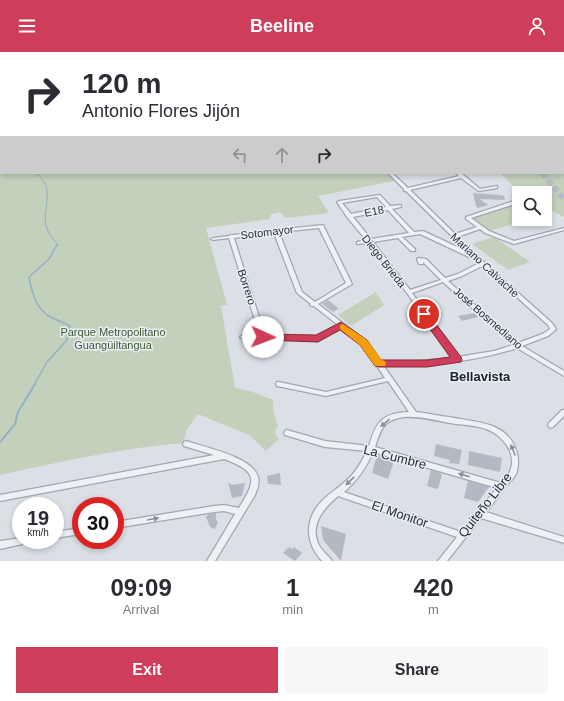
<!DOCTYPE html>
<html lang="en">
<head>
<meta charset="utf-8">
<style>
  :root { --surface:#fff; --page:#f7f7f7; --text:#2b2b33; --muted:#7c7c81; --accent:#ce3d59 }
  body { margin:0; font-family:Arial,sans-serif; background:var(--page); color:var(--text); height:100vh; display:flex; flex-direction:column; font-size:15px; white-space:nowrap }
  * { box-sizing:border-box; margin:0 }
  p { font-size:13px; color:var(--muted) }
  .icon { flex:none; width:22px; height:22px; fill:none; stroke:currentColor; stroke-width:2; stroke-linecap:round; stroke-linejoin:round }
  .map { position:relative; height:509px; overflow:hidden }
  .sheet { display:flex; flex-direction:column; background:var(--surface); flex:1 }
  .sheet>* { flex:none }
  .hud { position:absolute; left:0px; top:0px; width:564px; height:122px; box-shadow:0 2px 6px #0003; background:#fff; color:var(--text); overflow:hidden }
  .fabs { position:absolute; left:512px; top:134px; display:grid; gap:8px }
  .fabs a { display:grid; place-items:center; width:40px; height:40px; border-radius:0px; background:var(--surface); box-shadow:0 2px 6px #0003; font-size:20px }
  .speed { position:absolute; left:12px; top:445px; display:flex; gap:8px; font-size:20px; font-weight:700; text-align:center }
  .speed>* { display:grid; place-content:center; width:52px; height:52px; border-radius:50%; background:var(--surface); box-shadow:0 2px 6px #0003; line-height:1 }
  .speed small { font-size:10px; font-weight:400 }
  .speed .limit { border:6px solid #d22; background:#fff; color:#111 }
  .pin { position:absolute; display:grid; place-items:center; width:34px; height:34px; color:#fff; margin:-17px; border:2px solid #fff; border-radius:50%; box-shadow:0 1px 4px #0007 }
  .me { position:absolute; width:44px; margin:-22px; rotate:92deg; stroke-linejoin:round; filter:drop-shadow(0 0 3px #0008) }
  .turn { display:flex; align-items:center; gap:14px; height:84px; padding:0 16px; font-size:18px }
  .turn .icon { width:52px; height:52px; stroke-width:2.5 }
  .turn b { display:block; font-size:28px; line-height:34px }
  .lanes { display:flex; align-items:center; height:38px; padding:0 16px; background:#0003; justify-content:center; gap:20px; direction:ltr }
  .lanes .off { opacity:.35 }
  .eta { display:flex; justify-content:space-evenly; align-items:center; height:68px; text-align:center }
  .eta b { font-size:24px; font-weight:700; line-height:28px }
  .button { display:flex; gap:8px; margin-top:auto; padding:8px 16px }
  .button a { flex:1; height:46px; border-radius:0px; background:var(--accent); color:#fff; font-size:16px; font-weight:700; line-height:46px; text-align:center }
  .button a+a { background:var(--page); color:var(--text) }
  header { display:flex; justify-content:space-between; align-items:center; height:52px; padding:0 16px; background:var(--accent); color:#fff; font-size:18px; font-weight:700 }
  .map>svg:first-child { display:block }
</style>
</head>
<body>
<header><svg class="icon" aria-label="menu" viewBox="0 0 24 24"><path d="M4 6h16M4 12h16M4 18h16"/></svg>Beeline<svg class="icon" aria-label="person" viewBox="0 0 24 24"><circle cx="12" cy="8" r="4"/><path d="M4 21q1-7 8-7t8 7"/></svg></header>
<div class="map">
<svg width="564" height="509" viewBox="0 0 564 509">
  <rect width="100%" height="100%" fill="#dbe0e6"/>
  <g fill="#c2d0bc">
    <path d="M0,0l388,1h-387v120h386l7,8 -76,15 11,17 -44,5 -4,-6 -10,2 -1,5 -64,9 21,77 -6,1 14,82 15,3 23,9v10l5,16 -3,5 1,5 3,3 -13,12 -17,-16 -51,-21 -11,15 -4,14c-62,5 -123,19 -183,32z"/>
    <polygon points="563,29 564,29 564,165 545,155 545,141 520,141 500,121 563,121"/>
    <polygon points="519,149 519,167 529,167 487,180 468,166"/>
    <polygon points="494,185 530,210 508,218 472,192"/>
    <polygon points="376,240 384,253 351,274 338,263"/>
  </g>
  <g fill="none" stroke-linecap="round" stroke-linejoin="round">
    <path stroke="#95afc7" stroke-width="1" d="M37,121c3,4 9,11 10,16 2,25 -10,32 10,55l-1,2"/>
    <path stroke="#95afc7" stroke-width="1.5" d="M34,333l13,-23 20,-22 3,-14c-6,-4 -12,-5 -18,-8 -16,-8 -20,-25 -23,-41l20,-18 8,-14"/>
    <polyline stroke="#95afc7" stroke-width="2" points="0,390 15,372 18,360 35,332"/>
  </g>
  <g fill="#b3b9c3">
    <polygon points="473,141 500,143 504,144 505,148 480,147 488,153 478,156 476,154"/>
    <polygon points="328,248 338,256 338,257 333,260 322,252"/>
    <polygon points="474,261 478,265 462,269 458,264"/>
    <polygon points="436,392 462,398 459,412 449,411 450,408 434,404"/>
    <polygon points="469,399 502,406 500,420 468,413"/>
    <polygon points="377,403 394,409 388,427 372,421"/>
    <polygon points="431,418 442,422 438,437 427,434"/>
    <polygon points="280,421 281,433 268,432 267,424"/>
    <polygon points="468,429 489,435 478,450 464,446"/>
    <polygon points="228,430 232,433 245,431 242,444 232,446"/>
    <polygon points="216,461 216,468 218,470 215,477 210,475 206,465 209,462"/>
    <polygon points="321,474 346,482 341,509 323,488"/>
    <polygon points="289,495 292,497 294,495 302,501 295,509 283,501"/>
  </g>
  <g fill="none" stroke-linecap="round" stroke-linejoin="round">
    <polyline stroke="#b7bcc4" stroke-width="6" stroke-dasharray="6 3" stroke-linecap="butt" points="542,121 564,147"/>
    <g stroke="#a1a7b0" stroke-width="2.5">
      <g id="street">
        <path d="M388,121h4l16,15 51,-12 -3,-3h5l19,16 17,-3v2l-18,3 -18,-13 -51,12 45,44 22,-7 -11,-8v-2l45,-15 5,-3 2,1 -3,4 -44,14 18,13 25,10 50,-13v2l-50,14 -29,-11 -5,-4 -23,8 20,19 75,67 4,6 -3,3 -5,4 -26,10 42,25v5l-47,-28c-44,14 -88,18 -134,17l33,47c11,1 22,4 33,5 24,5 55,4 66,30 4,9 4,18 1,27 -2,4 -6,8 -10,12 -7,9 -13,18 -20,26l78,25v6l-83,-25 -34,43h-9l19,-24 -119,-41c-15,13 -30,30 -18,51 3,5 9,9 12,14h-10c-16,-17 -18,-40 -2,-58 8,-9 19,-15 28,-24 8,-7 14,-18 19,-28l-42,-4 -40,-12 -1,-2 1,-2 2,-1 38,11 44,5c7,-24 13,-33 40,-34l-21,-31 -62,15 -49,-10 -1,-2 1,-2h2l47,10 59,-14 -23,-35 -21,-16 -23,14 -77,-3 -1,-1 1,-1 2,-1 17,1 -31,-98 -16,2 -2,-1 2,-1 16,-2 2,-1h2l43,-5 47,-5 29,59 -34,20 48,37 14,20h38l35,-3 -46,-65 -39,-50 -11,1v-2l9,-2 -19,-23 -10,-15 2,-1 41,-6 10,11 11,-1v2l-9,2 22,23 9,-1 45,21 -62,-61h-2v-2zM377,145l9,10 -35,7 -9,-11zM388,158l21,23 -38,6 -18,-22zM319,176l27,55 -31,19 -13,-10 -23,-60zM274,181l23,60 14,11 -1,1 1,1h3l24,19 -21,12 -52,-1 -31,-98zM420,182l49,23h3l7,6 -21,11 -13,4 -19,-19 -8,-1 -1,1 2,5h4v-2l18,18 -31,10 -37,-48 25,-4 13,13h4v-2l-13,-12zM482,214l66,59 2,4 -1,1 -7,4 -24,9 -70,-62 14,-5zM443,230l70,63 -19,6 -36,6 -46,-64zM404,365c15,-1 30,3 46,6 12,2 25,2 36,6 17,6 33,26 23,44 -2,3 -6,7 -8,10l-126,-36c6,-18 8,-27 29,-30zM373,400l124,36 -36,44 -117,-40c13,-11 22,-24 29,-40z"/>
        <polygon points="562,358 564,358 564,364 553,375 551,376 549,375 548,373 549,371"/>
        <path d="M186,389c18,6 67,16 72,36 2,6 -1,13 -3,18l-40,66h-8l28,-47 -11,-3 -10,1 -99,16v-6l99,-16 10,-1 15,3c17,-28 20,-36 -15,-49l-224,42v-6l214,-40 -30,-9 -1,-2 1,-2z"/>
        <polygon points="81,476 81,482 55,486 55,480"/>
        <polygon points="21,486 21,488 31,488 30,490 27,491 0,497 0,489"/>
      </g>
    </g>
    <g stroke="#9ba5b2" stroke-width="2">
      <polygon id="primary" points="387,0 393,0 394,1 388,1"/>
    </g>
    <g stroke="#838e9d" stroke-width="2">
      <g id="highway">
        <polygon points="498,0 505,0 506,1 499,1"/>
        <rect x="563" y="20" width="1" height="4"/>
      </g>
    </g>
    <use href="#street" fill="#eef0f4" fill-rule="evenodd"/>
    <use href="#primary" fill="#fff" fill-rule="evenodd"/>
    <use href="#highway" fill="#fff" fill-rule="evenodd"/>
  </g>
  <defs><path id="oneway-solid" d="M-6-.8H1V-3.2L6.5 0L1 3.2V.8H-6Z"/></defs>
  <g fill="#8a8f98">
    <use href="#oneway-solid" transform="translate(385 371) rotate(140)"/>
    <use href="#oneway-solid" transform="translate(513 398) rotate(-112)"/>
    <use href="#oneway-solid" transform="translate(464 423) rotate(-164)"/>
    <use href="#oneway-solid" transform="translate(350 429) rotate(136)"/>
    <use href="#oneway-solid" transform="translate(153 467) rotate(-10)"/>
  </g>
  <polygon fill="#ce3d59" stroke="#86283a" points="424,259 427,260 461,305 462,308 461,310 427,315 379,315 375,314 360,293 340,278 318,290 263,288 259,285 263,282 316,283 341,270 367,288 381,308 427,308 450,305 419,262"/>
  <polygon fill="#f59e0b" points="343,272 367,288 382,308 385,309 386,311 385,314 375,314 360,293 340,277 340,273"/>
  <g text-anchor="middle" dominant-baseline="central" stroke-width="3" stroke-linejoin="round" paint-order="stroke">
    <g font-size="11" fill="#252e3c" stroke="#eaeff4">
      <text transform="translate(374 159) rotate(-12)">E18</text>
      <text transform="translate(267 180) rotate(-7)">Sotomayor</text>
      <text transform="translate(384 209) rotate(52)">Diego Brieda</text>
      <text transform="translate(485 213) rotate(43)">Mariano Calvache</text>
      <text transform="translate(247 235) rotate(72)">Borrero</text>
      <text transform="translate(488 266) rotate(41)">José Bosmediano</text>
    </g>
    <g font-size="11" fill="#3b5833" stroke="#eaeff4">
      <text x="113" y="280">Parque Metropolitano<tspan x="113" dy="13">Guangüiltangua</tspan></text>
    </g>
    <g font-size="13" font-weight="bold" fill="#18202c" stroke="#eaeff4">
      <text x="480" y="324">Bellavista</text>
    </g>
    <g font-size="13" fill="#252e3c" stroke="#eaeff4">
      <text transform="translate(395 405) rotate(14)">La Cumbre</text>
      <text transform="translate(485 453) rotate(-52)">Quiteño Libre</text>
      <text transform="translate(400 462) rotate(19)">El Monitor</text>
    </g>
  </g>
</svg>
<div class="fabs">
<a><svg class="icon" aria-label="search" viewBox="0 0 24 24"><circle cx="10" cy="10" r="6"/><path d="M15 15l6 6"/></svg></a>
</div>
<div class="speed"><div>19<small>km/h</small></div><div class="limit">30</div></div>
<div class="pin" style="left:424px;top:262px;background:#d93025"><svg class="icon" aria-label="arrive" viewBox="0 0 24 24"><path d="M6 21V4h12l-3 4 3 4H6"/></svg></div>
<svg class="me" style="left:263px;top:285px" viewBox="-20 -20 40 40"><circle r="19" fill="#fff"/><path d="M0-13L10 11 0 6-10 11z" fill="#ce3d59"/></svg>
<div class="hud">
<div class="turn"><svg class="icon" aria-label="right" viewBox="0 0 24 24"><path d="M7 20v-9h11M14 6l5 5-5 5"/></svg><div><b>120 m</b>Antonio Flores Jijón</div></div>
<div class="lanes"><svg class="icon off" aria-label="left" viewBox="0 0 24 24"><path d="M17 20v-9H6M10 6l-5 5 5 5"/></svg><svg class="icon off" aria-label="ahead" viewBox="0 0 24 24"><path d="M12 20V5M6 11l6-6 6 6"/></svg><svg class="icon" aria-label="right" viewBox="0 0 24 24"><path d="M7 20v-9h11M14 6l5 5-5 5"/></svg></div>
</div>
</div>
<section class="sheet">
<div class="eta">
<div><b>09:09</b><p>Arrival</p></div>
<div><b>1</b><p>min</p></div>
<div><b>420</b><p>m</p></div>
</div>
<div class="button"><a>Exit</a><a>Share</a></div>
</section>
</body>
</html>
